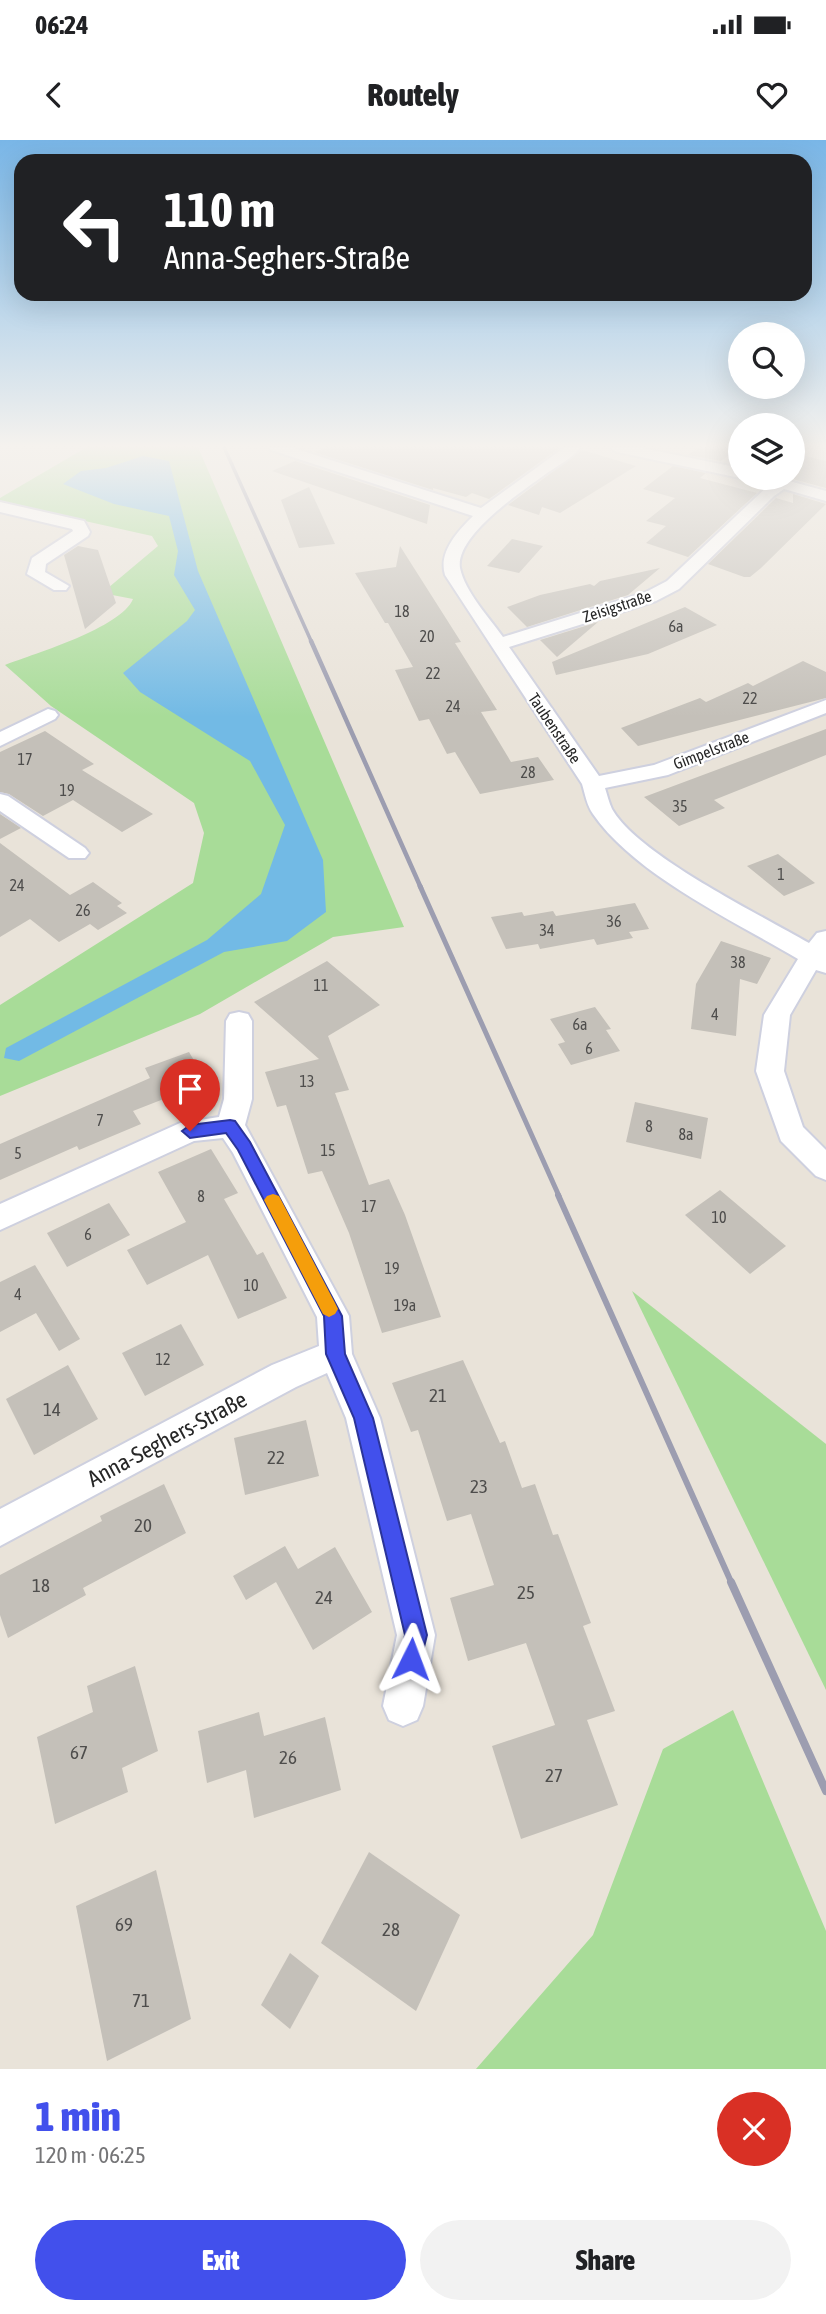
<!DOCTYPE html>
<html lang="en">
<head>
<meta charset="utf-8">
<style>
  :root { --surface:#fff; --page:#f2f2f2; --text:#202124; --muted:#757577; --accent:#4250ec }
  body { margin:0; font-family:"Asap Condensed",sans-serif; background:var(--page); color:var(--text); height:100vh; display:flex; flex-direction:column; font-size:26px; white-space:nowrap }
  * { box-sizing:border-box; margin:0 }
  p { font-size:23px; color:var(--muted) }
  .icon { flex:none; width:38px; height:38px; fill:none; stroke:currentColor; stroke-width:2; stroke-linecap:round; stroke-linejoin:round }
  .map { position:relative; height:1929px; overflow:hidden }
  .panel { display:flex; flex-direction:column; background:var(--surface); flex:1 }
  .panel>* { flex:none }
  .guide { position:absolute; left:14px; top:14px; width:798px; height:147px; border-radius:21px; box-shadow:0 7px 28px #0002; background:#202124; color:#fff; overflow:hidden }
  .controls { position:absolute; left:728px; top:182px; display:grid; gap:14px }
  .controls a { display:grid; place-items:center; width:77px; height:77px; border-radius:50%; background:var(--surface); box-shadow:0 7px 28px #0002; font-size:35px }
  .pin { position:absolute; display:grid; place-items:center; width:60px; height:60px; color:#fff; margin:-72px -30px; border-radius:50% 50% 50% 0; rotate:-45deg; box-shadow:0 0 7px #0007 }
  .pin .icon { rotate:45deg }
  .me { position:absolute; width:77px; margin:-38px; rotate:3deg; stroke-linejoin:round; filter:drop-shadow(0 0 5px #0008) }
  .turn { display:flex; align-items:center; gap:24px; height:147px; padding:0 35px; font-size:32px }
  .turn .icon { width:91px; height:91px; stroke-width:2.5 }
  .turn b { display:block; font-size:49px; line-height:60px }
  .round { display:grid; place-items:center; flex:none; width:74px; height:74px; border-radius:37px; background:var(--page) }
  .head { display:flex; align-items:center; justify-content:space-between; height:119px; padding:0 35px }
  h1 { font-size:42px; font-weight:800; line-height:52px; color:var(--accent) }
  .action { display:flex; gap:14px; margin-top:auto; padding:14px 35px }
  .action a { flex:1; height:80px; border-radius:42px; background:var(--accent); color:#fff; font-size:28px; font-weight:800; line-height:80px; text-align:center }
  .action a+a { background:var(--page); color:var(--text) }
  .status { display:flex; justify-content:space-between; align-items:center; height:49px; padding:0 35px; background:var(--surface); direction:ltr }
  .status svg { height:19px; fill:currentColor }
  header { display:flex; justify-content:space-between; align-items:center; height:91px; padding:0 35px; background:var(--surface); font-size:32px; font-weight:800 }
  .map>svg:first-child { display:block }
</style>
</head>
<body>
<div class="status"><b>06:24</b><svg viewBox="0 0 49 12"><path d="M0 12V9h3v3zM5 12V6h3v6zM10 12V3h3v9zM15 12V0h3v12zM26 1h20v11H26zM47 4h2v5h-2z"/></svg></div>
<header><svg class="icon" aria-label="back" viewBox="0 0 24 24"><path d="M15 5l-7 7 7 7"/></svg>Routely<svg class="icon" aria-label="heart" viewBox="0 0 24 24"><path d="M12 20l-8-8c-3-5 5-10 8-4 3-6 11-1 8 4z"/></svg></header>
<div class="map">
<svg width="826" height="1929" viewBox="0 0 826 1929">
  <rect width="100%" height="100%" fill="#e9e3d9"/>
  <g fill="#a8dc98">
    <path d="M87,307h111l206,480 -71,10 -133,77 -200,82v-91l193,-122 11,-50 -10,-30 -143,-97 -46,-41c31,-12 116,-37 128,-66l-31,-6 56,-47 -6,-10 -152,-34v-4z"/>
    <polygon points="632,1151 826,1304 826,1550"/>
    <polygon points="733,1570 826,1791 826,1929 476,1929 593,1795 663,1609"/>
  </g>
  <polygon fill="#72bae5" points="143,316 169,321 198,431 323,720 326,772 287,801 224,812 19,921 4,918 6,908 207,800 261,754 285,685 250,621 140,552 123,533 187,481 195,470 174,435 178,411 169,376 114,364 63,344 81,331 106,328"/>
  <g fill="#c4c0b9">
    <polygon points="327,307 561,307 489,359 472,353 466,357 433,348 433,350 314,312"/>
    <polygon points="699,307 739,307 721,321 688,315"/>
    <polygon points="582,310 636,326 560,373 542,367 539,375 508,365"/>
    <polygon points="793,313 826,321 826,348 793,339"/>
    <polygon points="295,321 430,365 427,384 272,331"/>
    <polygon points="673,326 706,333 700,338 757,353 688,417 646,403 666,386 646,381 675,358 643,349"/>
    <polygon points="309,347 335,404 299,408 281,360"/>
    <polygon points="793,354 826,364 761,428 750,437 744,437 708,424 776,358 793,363"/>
    <polygon points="512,399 543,406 519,433 487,426"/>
    <polygon points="78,406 98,410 116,463 85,489 64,415"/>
    <polygon points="400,406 461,502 455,503 497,570 481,572 511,622 538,617 554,640 480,654 455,612 447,614 429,579 419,581 395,530 413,527 388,483 385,483 355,433 396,427"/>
    <polygon points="660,428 628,455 527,487 507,467 540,455 590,444 594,446 600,441"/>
    <polygon points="685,467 717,485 648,514 556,535 552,522"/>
    <polygon points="598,482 557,517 540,500"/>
    <polygon points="803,521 826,532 826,558 638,606 621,588 700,558 706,562 748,543 753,546"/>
    <polygon points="826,589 826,615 714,660 725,668 679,686 644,657"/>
    <polygon points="45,591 94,624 82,630 153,674 122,692 73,660 43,676 9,654 0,652 0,612"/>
    <polygon points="0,674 21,688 0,699"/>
    <polygon points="0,703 70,755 93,742 122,763 117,766 127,773 98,790 90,784 59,802 30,779 0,797"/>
    <polygon points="778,714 815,743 784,756 747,726"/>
    <polygon points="635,763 649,789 629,792 633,798 597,805 594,799 540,809 538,804 506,809 491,777 522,772 524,776 553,771 556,776"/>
    <polygon points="721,801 771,818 757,844 740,839 736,896 691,889 696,844"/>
    <polygon points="327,821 380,865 328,896 349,950 335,953 369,1045 389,1039 405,1075 441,1177 382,1193 349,1093 322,1031 308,1034 286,965 277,967 265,932 319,919 254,862"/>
    <polygon points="595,867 611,889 606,890 620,911 571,925 558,904 565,902 550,879"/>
    <polygon points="189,912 207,942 133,971 141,984 79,1010 77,1006 0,1040 0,1004 150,938 145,928"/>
    <polygon points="635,962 708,978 701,1019 626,1002"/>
    <polygon points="211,1009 238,1053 224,1059 257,1115 263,1112 287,1158 238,1179 208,1115 147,1145 127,1110 186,1082 158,1032"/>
    <polygon points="720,1050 786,1106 750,1134 685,1075"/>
    <polygon points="109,1063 130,1095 67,1127 47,1093"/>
    <polygon points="35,1125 80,1199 59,1211 36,1173 0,1192 0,1142"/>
    <polygon points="181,1184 204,1225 145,1256 122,1213"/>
    <polygon points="463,1220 500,1303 505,1301 522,1348 535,1344 553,1395 558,1394 591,1483 583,1486 615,1571 587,1580 618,1665 521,1699 492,1606 555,1585 526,1503 468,1521 450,1458 494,1445 471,1374 447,1381 418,1290 411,1292 392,1243"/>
    <polygon points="68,1225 98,1279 34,1315 6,1259"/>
    <polygon points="306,1280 319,1336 245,1355 234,1298"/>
    <polygon points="164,1344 186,1393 83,1448 86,1455 8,1498 0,1475 0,1435 102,1381 100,1376"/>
    <polygon points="285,1406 298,1429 335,1407 372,1472 313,1510 276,1442 246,1460 233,1436"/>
    <polygon points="135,1526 158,1611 122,1628 128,1652 55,1684 37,1597 93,1572 87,1546"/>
    <polygon points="259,1572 264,1596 325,1577 341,1650 254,1678 246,1630 207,1643 198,1591"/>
    <polygon points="369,1712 460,1775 416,1871 321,1803"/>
    <polygon points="156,1730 191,1879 107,1921 76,1766"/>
    <polygon points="290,1813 319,1836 290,1889 261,1865"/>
  </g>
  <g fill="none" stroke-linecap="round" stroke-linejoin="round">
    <g stroke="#ced0df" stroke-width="4">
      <g id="street">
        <path d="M268,307h22l191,61 84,-61h16c-8,11 -26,20 -38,29 -22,16 -88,60 -83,92 5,24 29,49 43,69l141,-44 23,-12 102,-96 -10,-3 -1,-4h20l48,13v10l-42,-12 -10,7 -95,93 -23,12 -147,46 90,129 55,-11 172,-65v13l-158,62 -63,13c2,6 4,15 7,21 26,46 149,106 197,134l8,-10 9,-2v42l-10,-3 -26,45 -6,56 19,56 23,23v30l-10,-4 -35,-35 -25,-70 8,-56 34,-56c-64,-38 -163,-84 -205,-145 -6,-8 -8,-20 -11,-30l-137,-209c-7,-23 13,-44 28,-59l-202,-66z"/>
        <polygon points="609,307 637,307 740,328 740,338 617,312"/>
        <polygon points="0,362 84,381 90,392 88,396 46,424 45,432 69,446 66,450 54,450 27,434 32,418 73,391 72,389 0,372"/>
        <polygon points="48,569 55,571 58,575 55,579 0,606 0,592"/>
        <polygon points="0,654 8,656 85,708 89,713 85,718 69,718 0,671"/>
        <polygon points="239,872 248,874 252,881 252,959 245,985 349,1176 352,1214 380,1278 435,1495 423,1566 417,1580 403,1586 389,1580 383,1566 397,1495 346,1278 327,1233 296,1247 0,1406 0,1369 272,1225 319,1206 317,1177 233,1013 223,998 194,1001 0,1090 0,1064 180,983 219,977 224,959 226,881 230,874"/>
      </g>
    </g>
    <use href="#street" fill="#fff" fill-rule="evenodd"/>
    <polyline stroke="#9c9db0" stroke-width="3.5" points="224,307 312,503"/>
    <polyline stroke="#9c9db0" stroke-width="4.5" points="311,501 421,748"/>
    <polyline stroke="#9c9db0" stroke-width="5" points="420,746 559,1056"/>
    <polyline stroke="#9c9db0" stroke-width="6" points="558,1055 732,1444"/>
    <polyline stroke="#9c9db0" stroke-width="8" points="731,1442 826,1651"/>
  </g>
  <linearGradient id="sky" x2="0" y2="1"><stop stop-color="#79b6e7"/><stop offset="0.53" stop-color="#f5f2ee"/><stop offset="1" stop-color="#f5f2ee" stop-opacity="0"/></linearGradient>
  <rect width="826" height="577" fill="url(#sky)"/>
  <polygon fill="#4250ec" stroke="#2b3499" stroke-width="2" points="230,980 235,981 250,1002 342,1176 345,1214 373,1278 427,1495 419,1527 411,1530 404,1527 400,1519 405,1495 354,1278 326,1214 324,1176 238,1010 226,993 190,998 182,991 190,985"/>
  <polygon fill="#f59e0b" points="273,1054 279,1056 335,1163 338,1169 335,1174 329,1177 323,1174 264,1060 267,1056"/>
  <g text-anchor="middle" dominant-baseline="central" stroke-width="5" stroke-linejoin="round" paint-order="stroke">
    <g font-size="16" fill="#272727" stroke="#fff">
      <text transform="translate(617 466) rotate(-18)">Zeisigstraße</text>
      <text transform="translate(555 588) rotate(56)">Taubenstraße</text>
      <text transform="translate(711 610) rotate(-21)">Gimpelstraße</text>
    </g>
    <g font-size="16" fill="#4e4d4c">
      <text x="402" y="471">18</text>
      <text x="676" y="486">6a</text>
      <text x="427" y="496">20</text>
      <text x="433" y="533">22</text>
      <text x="750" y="558">22</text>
      <text x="453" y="566">24</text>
      <text x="25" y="619">17</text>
      <text x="528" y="632">28</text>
      <text x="67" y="650">19</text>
      <text x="680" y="666">35</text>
      <text x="781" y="734">1</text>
      <text x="17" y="745">24</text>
      <text x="83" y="770">26</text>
      <text x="614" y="781">36</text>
      <text x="547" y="790">34</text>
      <text x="738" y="822">38</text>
      <text x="321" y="845">11</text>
      <text x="715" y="874">4</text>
      <text x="580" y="884">6a</text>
      <text x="589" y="908">6</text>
      <text x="307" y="941">13</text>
      <text x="100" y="980">7</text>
      <text x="649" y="986">8</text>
      <text x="686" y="994">8a</text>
      <text x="328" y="1010">15</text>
      <text x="18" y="1013">5</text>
      <text x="201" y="1056">8</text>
      <text x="369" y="1066">17</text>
      <text x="719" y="1077">10</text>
      <text x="88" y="1094">6</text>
      <text x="392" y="1128">19</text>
      <text x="251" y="1145">10</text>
      <text x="18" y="1154">4</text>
      <text x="405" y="1165">19a</text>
      <text x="163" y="1219">12</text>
    </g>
    <g font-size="19" fill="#4e4d4c">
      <text x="438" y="1255">21</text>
      <text x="52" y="1269">14</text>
      <text x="276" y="1317">22</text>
      <text x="479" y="1346">23</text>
      <text x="143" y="1385">20</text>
      <text x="41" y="1445">18</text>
      <text x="526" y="1452">25</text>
      <text x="324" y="1457">24</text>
      <text x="79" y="1612">67</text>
      <text x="288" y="1617">26</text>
      <text x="554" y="1635">27</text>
      <text x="124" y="1784">69</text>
      <text x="391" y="1789">28</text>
      <text x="141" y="1860">71</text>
    </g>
    <g font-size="23" fill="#272727" stroke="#fff">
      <text transform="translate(167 1299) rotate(-28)">Anna-Seghers-Straße</text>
    </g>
  </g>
</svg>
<div class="controls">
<a><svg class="icon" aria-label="search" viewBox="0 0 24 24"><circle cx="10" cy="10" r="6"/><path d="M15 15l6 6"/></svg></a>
<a><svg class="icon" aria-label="layers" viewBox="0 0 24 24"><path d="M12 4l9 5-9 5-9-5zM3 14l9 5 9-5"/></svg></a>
</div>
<div class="pin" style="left:190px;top:991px;background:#d93025"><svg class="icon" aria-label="arrive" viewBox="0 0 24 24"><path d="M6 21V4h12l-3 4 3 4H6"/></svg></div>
<svg class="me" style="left:411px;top:1519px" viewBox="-20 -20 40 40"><path d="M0-17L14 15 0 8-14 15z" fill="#4250ec" stroke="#fff" stroke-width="4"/></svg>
<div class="guide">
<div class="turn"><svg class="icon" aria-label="left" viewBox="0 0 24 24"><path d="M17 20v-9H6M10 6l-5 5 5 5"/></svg><div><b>110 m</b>Anna-Seghers-Straße</div></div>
</div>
</div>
<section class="panel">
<div class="head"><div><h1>1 min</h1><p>120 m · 06:25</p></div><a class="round" style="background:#d93025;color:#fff"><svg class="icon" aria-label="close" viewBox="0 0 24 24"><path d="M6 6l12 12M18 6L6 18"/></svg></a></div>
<div class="action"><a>Exit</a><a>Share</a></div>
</section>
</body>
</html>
